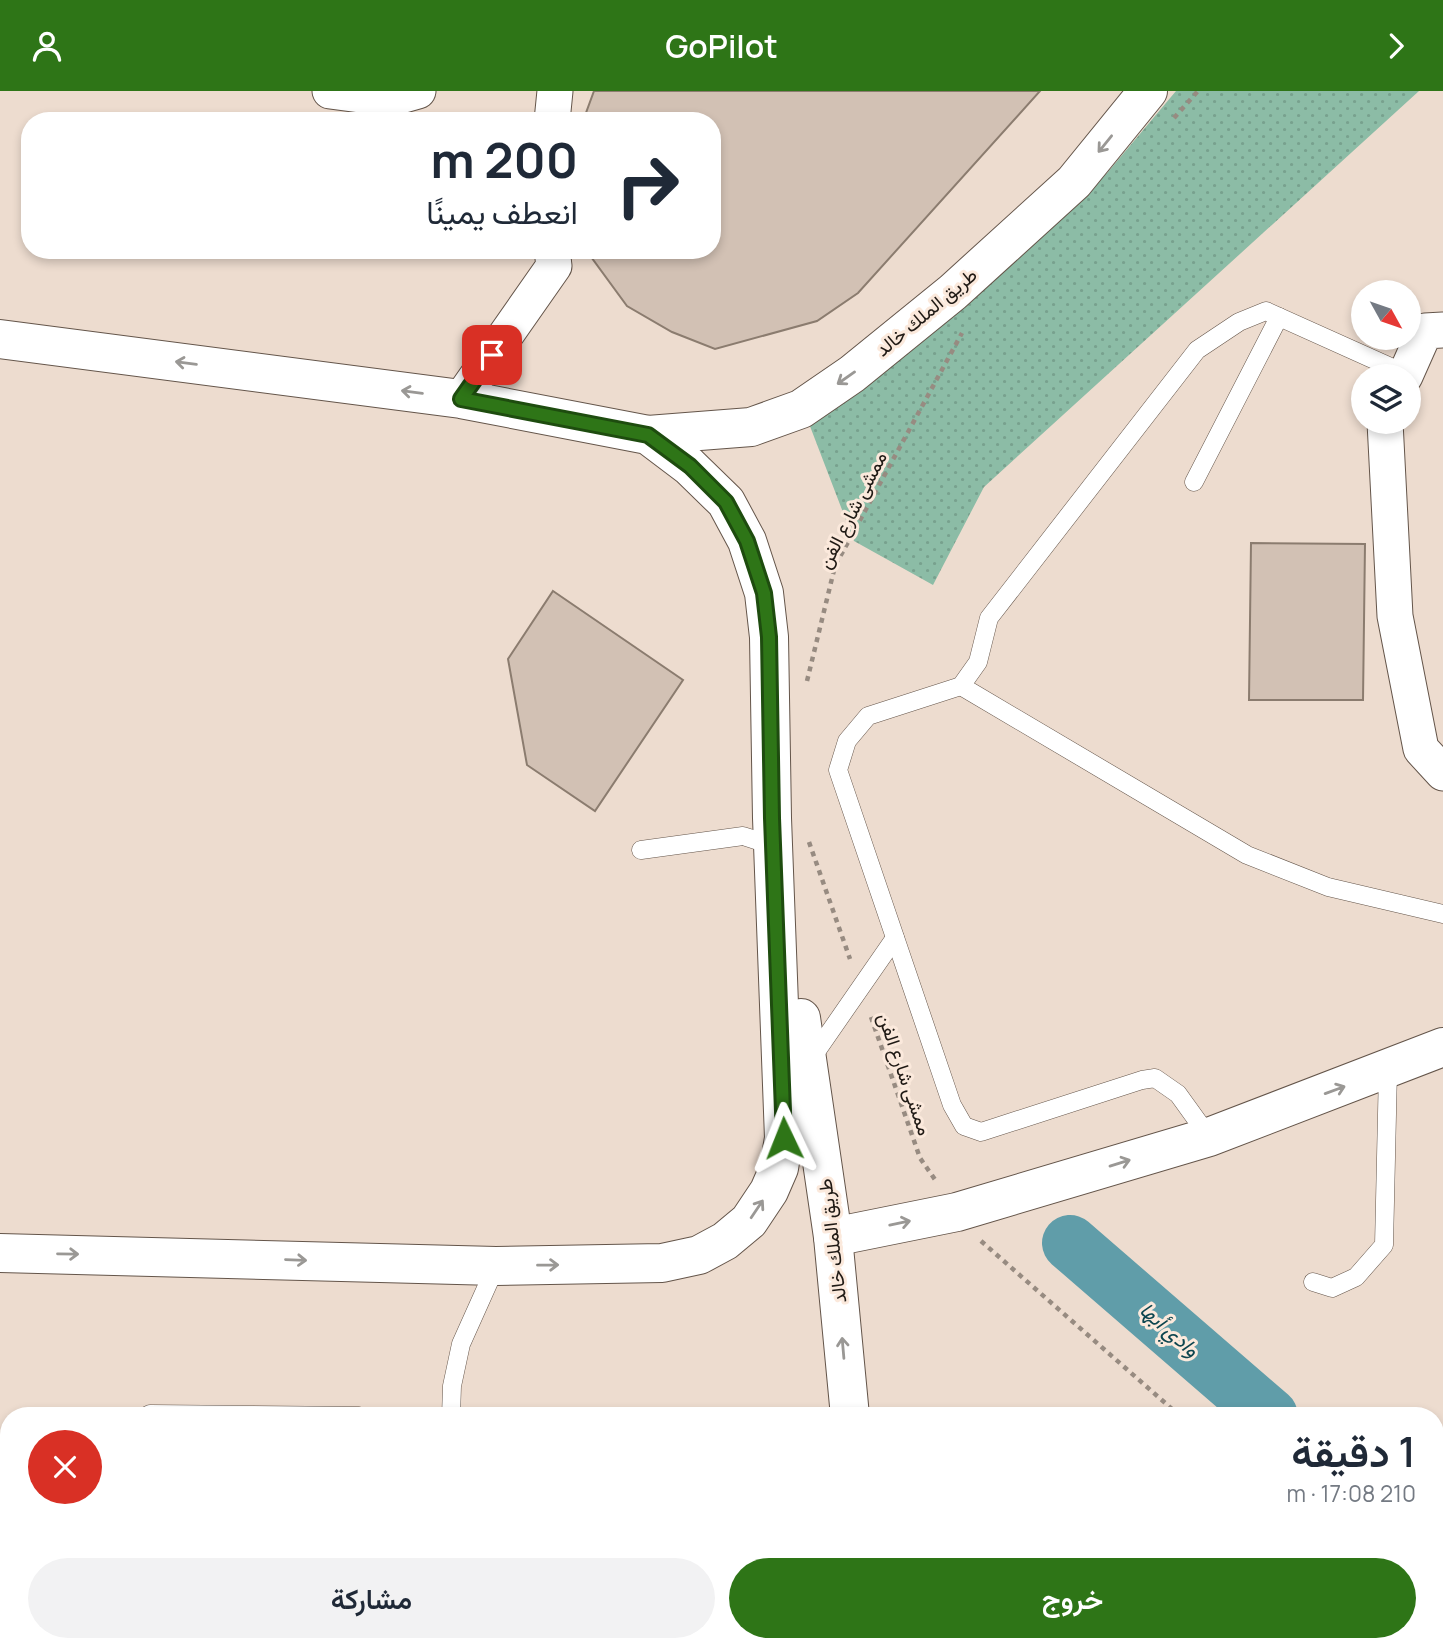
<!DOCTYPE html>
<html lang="ar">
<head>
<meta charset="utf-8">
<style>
  :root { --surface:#fff; --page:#f2f2f3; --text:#1f2937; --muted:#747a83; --accent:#2e7517 }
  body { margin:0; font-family:Manrope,Vazirmatn,sans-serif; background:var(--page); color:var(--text); direction:rtl; height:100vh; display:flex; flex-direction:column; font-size:26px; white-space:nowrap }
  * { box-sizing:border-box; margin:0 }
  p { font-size:23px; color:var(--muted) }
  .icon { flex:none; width:38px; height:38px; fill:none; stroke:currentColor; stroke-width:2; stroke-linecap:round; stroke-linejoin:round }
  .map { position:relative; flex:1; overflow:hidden; direction:ltr }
  .side { position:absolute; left:0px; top:1316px; width:1444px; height:245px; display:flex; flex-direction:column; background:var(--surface); border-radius:28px 28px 0 0; box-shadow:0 4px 10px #0003; direction:rtl }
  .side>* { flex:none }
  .hud { position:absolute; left:21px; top:21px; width:700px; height:147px; border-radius:28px; box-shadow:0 4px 10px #0003; direction:rtl; background:#fff; color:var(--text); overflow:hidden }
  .needle { width:46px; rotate:130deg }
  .tools { position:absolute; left:1351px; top:189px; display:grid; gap:14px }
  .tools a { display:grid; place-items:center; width:70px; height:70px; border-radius:50%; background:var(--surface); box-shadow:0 4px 10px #0003; font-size:35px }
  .pin { position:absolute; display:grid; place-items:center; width:60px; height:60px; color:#fff; margin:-30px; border-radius:14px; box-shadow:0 4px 10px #0006 }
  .me { position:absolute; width:77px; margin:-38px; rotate:358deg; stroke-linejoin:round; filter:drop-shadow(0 0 5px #0008) }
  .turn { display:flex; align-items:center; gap:24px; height:147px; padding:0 28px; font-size:32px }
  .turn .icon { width:91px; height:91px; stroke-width:2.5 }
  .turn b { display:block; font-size:49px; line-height:60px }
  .round { display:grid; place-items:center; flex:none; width:74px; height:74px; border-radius:37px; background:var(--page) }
  .summary { display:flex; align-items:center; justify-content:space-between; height:119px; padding:0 28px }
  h1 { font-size:42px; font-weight:600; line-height:52px }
  .button { display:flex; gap:14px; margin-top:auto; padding:14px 28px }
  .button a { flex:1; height:80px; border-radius:42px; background:var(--accent); color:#fff; font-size:28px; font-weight:600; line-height:80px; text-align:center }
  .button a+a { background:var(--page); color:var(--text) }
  header { display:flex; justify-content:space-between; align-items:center; height:91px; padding:0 28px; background:var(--accent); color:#fff; font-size:32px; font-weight:600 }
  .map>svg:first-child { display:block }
</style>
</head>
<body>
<header><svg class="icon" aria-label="forward" viewBox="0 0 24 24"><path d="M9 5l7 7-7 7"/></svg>GoPilot<svg class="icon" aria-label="person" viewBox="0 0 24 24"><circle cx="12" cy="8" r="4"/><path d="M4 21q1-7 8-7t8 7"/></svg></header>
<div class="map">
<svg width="1443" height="1561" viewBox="0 0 1443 1561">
  <defs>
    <pattern id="grass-dots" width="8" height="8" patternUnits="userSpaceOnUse" patternTransform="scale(1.75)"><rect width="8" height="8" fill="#8cbca6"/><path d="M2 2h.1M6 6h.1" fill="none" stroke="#78a18e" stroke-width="1.8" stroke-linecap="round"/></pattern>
  </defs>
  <rect width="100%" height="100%" fill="#eddccf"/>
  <polygon fill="url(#grass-dots)" points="1176,0 1419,0 984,396 933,494 854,450 808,330 1107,82"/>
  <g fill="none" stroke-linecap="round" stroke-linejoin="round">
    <g stroke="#609da9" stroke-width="56">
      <polyline points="1070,1152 1270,1325"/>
      <polyline points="1435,1469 1443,1476"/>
    </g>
  </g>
  <g fill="#d2c1b4" stroke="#8b7c6f" stroke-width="2">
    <polygon points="594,0 1040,0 858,202 817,230 715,258 672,241 627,215 586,159 712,159 712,30 583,30"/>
    <polygon points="1251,452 1365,453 1363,609 1249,609"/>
    <polygon points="553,500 683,589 595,720 527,674 508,568"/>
    <polygon points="974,1552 1197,1552 1188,1561 983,1561"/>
  </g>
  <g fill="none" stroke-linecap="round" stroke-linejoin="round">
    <g stroke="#64554a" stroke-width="19">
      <g id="lane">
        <polyline points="1194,391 1279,226"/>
        <polyline points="961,595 1247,764 1328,796 1443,823"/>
        <polyline points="641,759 743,745 774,755"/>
        <polyline points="811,968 895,847"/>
        <polyline points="1209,1046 1178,1003 1155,987 1142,989 981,1041 964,1035 952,1014 838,679 847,650 868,625 961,595 978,571 989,527 1197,259 1239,231 1266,220 1406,283"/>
        <polyline points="1313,1191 1332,1197 1356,1186 1384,1154 1388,979"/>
        <polyline points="146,1325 150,1323 359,1325"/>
        <polyline points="451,1325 452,1295 461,1253 496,1175"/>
        <polyline points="233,1552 237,1561"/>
        <polyline points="382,1561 382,1552"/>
        <polyline points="442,1561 442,1552"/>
      </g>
    </g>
    <g stroke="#64554a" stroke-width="37">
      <g id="street">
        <polyline points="330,0 390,8 418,0"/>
        <polyline points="552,30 555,0"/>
        <polyline points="1405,285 1425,240 1443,239"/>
        <polyline points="461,308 554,175 552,159"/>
        <polyline points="1385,331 1395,525 1421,658 1443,682"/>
      </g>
    </g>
    <g stroke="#64554a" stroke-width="40">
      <g id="secondary">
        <polyline points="0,248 461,308 648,344 689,375 726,411 747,450 764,502 769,546 772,727 784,1047 779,1077 769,1100 749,1130 725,1150 699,1164 662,1172 496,1175 0,1162"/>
        <polyline points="648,344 751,336 801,318 852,283 953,201 1074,91 1148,0"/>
        <polyline points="801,927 833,1146 850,1325"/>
        <polyline points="833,1146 957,1121 1209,1046 1443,956"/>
        <polyline points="864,1552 865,1561"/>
      </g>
    </g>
    <g stroke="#978b81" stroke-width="4.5" stroke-dasharray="5 5" stroke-linecap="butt">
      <polyline points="1174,27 1198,0"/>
      <polyline points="807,590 835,475 962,242"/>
      <polyline points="809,751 850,868"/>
      <polyline points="871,926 920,1067 936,1090"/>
      <polyline points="981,1150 1180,1325"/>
      <polyline points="1435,1548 1443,1556"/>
    </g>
    <use href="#lane" stroke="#fff" stroke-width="18"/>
    <use href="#street" stroke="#fff" stroke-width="35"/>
    <use href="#secondary" stroke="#fff" stroke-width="38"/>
  </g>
  <defs><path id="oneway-shaft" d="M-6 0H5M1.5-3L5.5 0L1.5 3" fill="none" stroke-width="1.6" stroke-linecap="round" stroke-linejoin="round" transform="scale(1.75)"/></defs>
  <g stroke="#9a9895">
    <use href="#oneway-shaft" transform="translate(1105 53) rotate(129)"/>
    <use href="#oneway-shaft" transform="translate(186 272) rotate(-173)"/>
    <use href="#oneway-shaft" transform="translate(846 287) rotate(145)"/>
    <use href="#oneway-shaft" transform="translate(412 301) rotate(-173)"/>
    <use href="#oneway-shaft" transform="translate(1335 999) rotate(-20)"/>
    <use href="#oneway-shaft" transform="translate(1120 1072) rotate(-17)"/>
    <use href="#oneway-shaft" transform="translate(757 1118) rotate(-56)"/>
    <use href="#oneway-shaft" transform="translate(900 1132) rotate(-12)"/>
    <use href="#oneway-shaft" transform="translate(68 1163) rotate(1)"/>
    <use href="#oneway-shaft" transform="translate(296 1169) rotate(2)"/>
    <use href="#oneway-shaft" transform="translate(548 1174) rotate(-1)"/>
    <use href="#oneway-shaft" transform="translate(843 1257) rotate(-95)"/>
  </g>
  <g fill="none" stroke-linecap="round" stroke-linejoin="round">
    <g stroke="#1e4c0f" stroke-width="18">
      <polyline id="route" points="492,264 461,308 648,344 690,375 726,411 747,450 764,502 769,546 772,727 784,1047"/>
    </g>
    <use href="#route" stroke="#2e7517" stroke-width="12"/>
  </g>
  <g text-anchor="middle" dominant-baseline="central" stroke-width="6" stroke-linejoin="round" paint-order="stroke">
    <g font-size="19" fill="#1f1914" stroke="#fbe9dc">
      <text transform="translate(926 221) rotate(-40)">طريق الملك خالد</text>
      <text transform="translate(852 419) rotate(-63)">ممشى شارع الفن</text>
      <text transform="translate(905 983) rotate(71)">ممشى شارع الفن</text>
      <text transform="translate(832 1150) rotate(-97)">طريق الملك خالد</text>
    </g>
    <g font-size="21" font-style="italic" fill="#0c454f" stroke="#fbe9dc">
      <text transform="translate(1170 1238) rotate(41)">وادي أبها</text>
    </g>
  </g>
</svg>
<div class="tools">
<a><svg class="needle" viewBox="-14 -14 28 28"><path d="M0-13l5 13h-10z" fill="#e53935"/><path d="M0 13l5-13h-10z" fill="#747a83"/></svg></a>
<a><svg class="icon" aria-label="layers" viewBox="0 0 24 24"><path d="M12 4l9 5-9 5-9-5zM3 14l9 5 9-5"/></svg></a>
</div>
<div class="pin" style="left:492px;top:264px;background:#d93025"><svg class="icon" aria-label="arrive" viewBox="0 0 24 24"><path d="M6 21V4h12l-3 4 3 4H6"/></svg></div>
<svg class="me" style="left:784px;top:1047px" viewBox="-20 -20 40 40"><path d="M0-17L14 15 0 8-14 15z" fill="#2e7517" stroke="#fff" stroke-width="4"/></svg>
<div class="hud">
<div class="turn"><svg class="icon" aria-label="right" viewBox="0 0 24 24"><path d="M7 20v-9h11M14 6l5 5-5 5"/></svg><div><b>200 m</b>انعطف يمينًا</div></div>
</div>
<section class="side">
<div class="summary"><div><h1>1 دقيقة</h1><p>210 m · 17:08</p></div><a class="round" style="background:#d93025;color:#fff"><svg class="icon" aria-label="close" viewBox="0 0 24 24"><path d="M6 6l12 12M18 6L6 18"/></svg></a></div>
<div class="button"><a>خروج</a><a>مشاركة</a></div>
</section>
</div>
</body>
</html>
